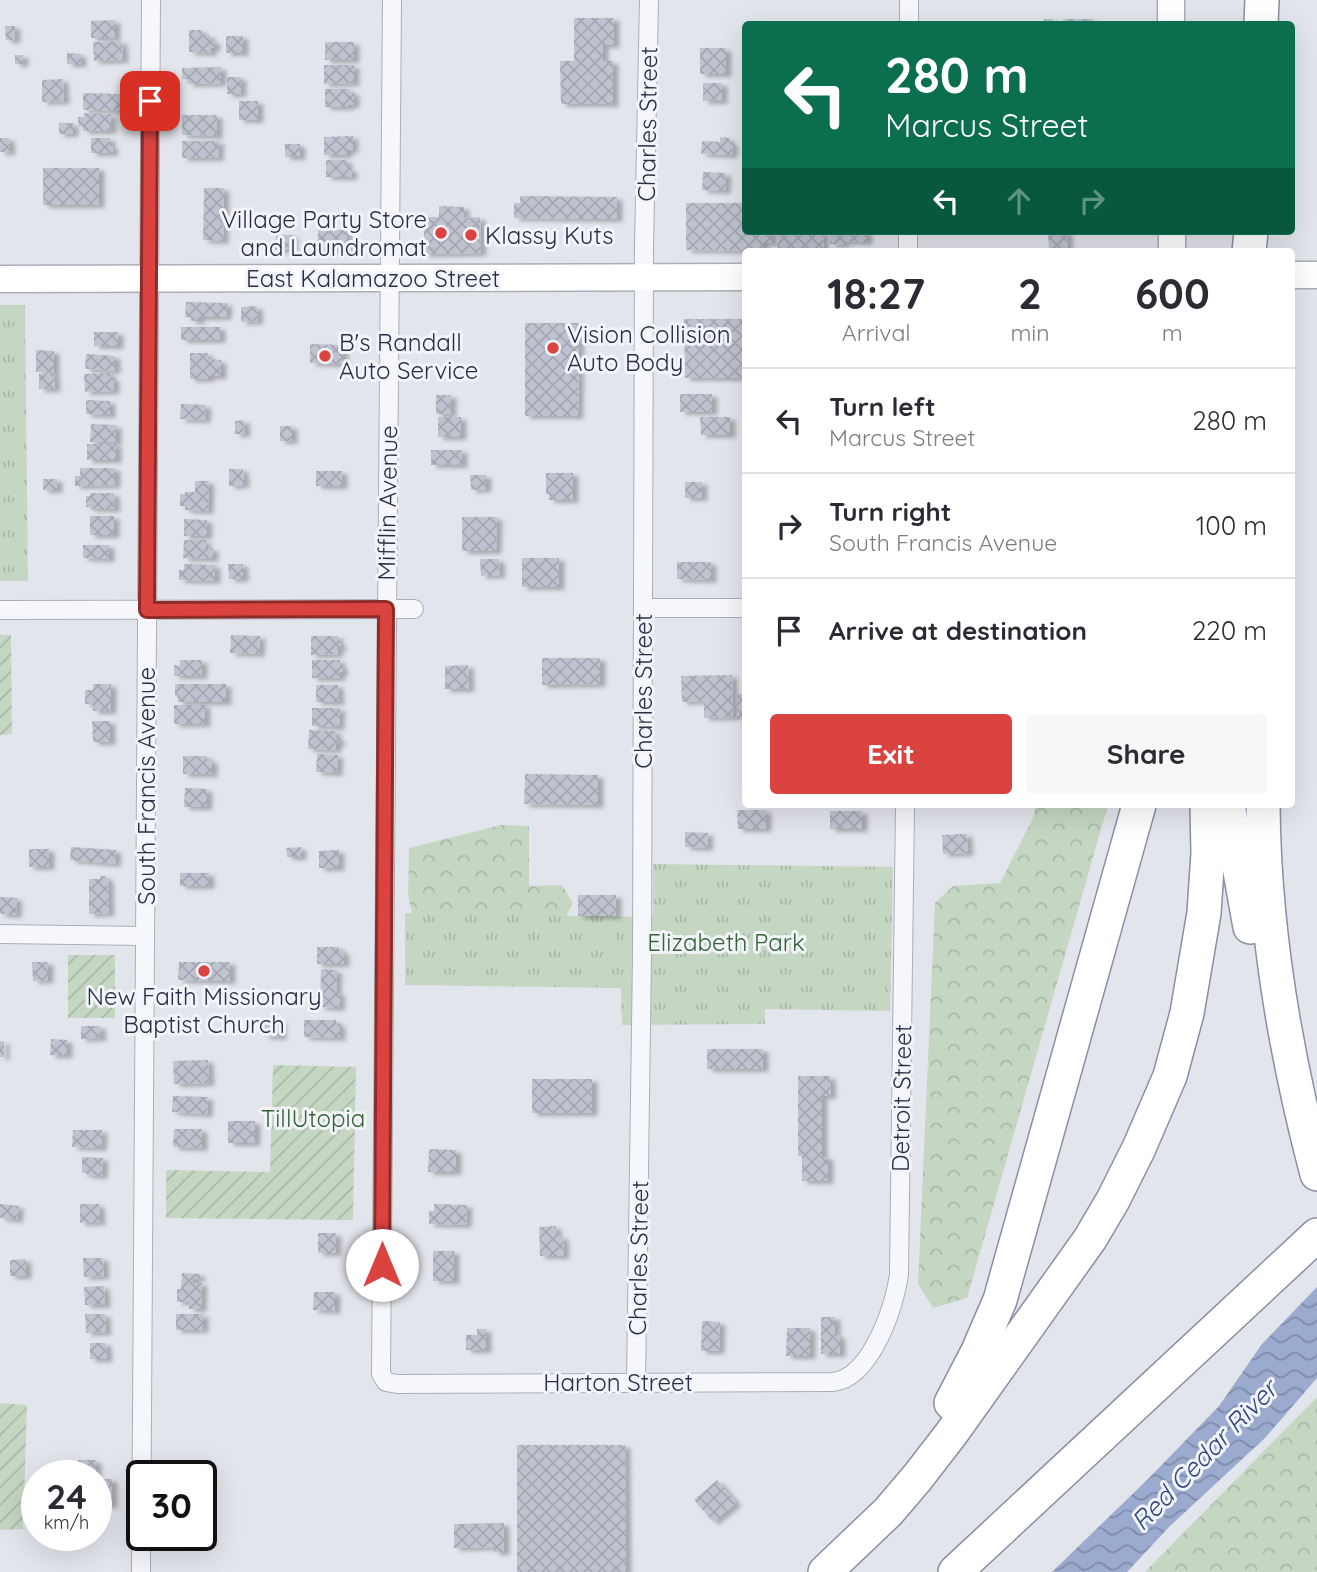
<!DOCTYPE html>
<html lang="en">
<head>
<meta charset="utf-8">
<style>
  :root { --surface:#fff; --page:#f7f7f7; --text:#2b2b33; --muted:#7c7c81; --line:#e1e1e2; --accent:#da433f }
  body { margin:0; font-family:Quicksand,sans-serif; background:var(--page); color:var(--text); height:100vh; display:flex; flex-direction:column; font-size:26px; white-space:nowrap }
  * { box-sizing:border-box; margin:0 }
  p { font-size:23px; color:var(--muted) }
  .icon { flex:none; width:38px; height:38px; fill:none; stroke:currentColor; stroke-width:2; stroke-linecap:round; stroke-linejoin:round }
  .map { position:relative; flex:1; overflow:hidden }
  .drawer { position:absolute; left:742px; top:248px; width:553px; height:560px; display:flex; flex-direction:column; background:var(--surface); border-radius:7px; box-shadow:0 7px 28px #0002 }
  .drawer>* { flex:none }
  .banner { position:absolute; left:742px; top:21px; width:553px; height:214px; border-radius:7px; box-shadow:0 7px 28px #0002; background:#0b6e4f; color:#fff; overflow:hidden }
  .speed { position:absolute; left:21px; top:1460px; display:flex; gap:14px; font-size:35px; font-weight:700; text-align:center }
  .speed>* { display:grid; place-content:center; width:91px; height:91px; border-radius:50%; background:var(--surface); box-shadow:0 7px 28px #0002; line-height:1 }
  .speed small { font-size:18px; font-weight:400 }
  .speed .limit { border:4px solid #111; border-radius:10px; background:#fff; color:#111 }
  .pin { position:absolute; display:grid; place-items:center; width:60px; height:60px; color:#fff; margin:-30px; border-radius:14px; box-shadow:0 4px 10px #0006 }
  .me { position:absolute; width:77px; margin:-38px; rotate:0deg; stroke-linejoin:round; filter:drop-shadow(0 0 5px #0008) }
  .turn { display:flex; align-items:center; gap:24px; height:147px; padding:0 28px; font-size:32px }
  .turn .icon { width:91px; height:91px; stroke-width:2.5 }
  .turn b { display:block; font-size:49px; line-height:60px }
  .lanes { display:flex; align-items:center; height:66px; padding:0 28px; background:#0003; justify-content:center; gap:35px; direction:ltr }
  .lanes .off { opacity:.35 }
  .eta { display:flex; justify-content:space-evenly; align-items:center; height:119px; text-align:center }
  .eta b { font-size:42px; font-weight:700; line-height:49px }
  .cta { display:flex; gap:14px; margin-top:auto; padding:14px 28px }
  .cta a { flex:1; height:80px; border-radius:7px; background:var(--accent); color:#fff; font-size:28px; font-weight:700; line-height:80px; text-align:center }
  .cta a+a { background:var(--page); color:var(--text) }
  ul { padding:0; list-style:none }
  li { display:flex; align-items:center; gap:21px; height:105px; padding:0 28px; border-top:2px solid var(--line) }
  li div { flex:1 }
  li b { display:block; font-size:26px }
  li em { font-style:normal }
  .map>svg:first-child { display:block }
</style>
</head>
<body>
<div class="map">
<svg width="1317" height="1572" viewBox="0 0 1317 1572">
  <defs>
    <pattern id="forest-crowns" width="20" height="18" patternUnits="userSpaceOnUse" patternTransform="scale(1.75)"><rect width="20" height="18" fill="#c5d7c3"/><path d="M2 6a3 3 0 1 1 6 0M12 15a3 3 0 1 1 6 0" fill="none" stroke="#a9b9a9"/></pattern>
    <pattern id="park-tufts" width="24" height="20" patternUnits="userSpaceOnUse" patternTransform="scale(1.75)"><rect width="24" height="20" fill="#c5d7c3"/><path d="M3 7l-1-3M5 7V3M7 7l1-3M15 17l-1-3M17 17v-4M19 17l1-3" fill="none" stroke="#a9b9a9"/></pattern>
    <pattern id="garden-furrows" width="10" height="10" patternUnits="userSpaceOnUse" patternTransform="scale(1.75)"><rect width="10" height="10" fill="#c5d7c3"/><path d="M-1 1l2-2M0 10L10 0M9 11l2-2" fill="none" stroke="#a9b9a9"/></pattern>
    <pattern id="water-waves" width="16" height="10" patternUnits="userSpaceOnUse" patternTransform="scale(1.75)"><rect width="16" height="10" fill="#9babcf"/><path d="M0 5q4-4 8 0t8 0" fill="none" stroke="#7e8caa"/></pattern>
    <pattern id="building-cross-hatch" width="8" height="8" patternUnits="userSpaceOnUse" patternTransform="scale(1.75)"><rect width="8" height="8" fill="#bfc3cf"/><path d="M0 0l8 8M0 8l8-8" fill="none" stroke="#a4a8b3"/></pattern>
    <filter id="shadow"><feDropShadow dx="5.5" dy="3" stdDeviation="2" flood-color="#0004"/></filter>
  </defs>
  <rect width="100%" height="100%" fill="#e3e5ec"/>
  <g fill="url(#forest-crowns)">
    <polygon points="1035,805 1108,805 967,1298 933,1308 918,1284 935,903 953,886 1000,883 1034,816"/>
    <polygon points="501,825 529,826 529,886 562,885 573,903 559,929 419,948 408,895 409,848"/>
    <polygon points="1317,1397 1317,1572 1145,1572"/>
  </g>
  <g fill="url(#park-tufts)">
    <polygon points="0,305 25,305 28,581 0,581"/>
    <polygon points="653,864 893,867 890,1011 765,1009 765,1024 622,1025 621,988 405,985 405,913 653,917"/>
  </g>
  <g fill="url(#garden-furrows)">
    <polygon points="0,635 11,635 12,734 0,735"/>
    <rect x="68" y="955" width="47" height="63"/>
    <polygon points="273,1065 356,1067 353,1220 166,1218 166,1170 270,1172"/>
    <polygon points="0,1403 27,1405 23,1529 0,1530"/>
  </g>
  <g fill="#c5d7c3">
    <polygon points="0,463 2,463 3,552 0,552"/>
    <polygon points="590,926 616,926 615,938 610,943 600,944 592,937"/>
    <path d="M690,931h34c-3,24 -31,23 -34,0z"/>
  </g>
  <polygon fill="url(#water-waves)" points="1317,1287 1317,1378 1265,1438 1170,1526 1127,1572 1052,1572 1148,1479 1219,1406 1262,1344"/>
  <g fill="url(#building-cross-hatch)" filter="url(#shadow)">
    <polygon points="574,18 614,18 614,45 603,45 603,61 613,61 613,104 561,104 560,61 574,61"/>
    <rect x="1044" y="19" width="9" height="5"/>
    <rect x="1063" y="19" width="30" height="5"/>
    <polygon points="115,20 115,38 91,38 91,21"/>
    <polygon points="5,26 15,26 15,40 6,40"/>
    <polygon points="189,30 202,30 202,35 210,35 210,41 215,41 215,48 211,48 211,53 189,52"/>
    <rect x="226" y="36" width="17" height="17"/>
    <polygon points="122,41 123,60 94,61 93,42"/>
    <rect x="325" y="42" width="29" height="18"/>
    <rect x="700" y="48" width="26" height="26"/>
    <polygon points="67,53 81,54 81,64 67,64"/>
    <rect x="15" y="55" width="8" height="9"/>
    <polygon points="324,65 354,65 354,83 324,84"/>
    <polygon points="221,67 221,83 188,84 188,79 182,79 182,68"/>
    <rect x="227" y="77" width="14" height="17"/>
    <polygon points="63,79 64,101 42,102 42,80"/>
    <rect x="703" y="83" width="19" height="18"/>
    <polygon points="325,89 349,89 349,92 354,92 354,105 348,105 348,107 325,107"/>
    <polygon points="83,93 122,94 122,111 83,110"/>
    <rect x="239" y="101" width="19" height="19"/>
    <polygon points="84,113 111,114 111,131 83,131 83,126 78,126 78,117 84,117"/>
    <polygon points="182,115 217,115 217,136 182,135"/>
    <rect x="59" y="123" width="14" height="11"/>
    <polygon points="353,136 353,150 347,150 347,155 324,155 324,137"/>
    <polygon points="720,137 729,138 729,142 733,143 732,155 701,154 702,141 720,142"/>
    <polygon points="0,138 9,138 10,152 0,152"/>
    <polygon points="91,138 110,138 110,146 113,146 113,153 91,153"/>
    <polygon points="182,141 219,141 218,158 182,158"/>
    <rect x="285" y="144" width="15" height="13"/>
    <polygon points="326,160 347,160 347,169 352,169 352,177 326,177"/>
    <rect x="43" y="168" width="56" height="37"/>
    <polygon points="703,172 726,173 725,191 702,190"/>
    <polygon points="204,188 224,188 223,241 203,240"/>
    <polygon points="520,196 617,197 617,219 514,218 514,203 520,203"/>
    <polygon points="686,203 746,203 746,231 772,231 772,243 763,243 763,251 686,250"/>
    <polygon points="439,206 464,207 464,218 480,217 481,253 424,254 424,217 439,217"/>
    <polygon points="318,230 347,230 347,251 315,251 315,240 318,240"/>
    <polygon points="778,231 824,231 823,249 777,248"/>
    <polygon points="830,231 867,231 867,242 844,241 843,245 830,244"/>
    <polygon points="1048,231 1067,231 1068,251 1049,251"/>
    <polygon points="276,235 293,235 292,250 275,250"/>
    <polygon points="186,302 227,303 226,317 199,317 199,321 191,321 191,317 185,317"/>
    <polygon points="257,306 258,321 241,322 241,307"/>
    <polygon points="684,319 744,319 746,378 685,378"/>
    <polygon points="525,323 579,323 578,416 525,416"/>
    <rect x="181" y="327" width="39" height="13"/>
    <rect x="94" y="332" width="24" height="14"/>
    <polygon points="310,344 343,345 343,364 310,363"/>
    <polygon points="36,350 54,351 54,373 36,372"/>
    <polygon points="190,353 208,353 208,359 221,360 221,376 209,376 209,379 190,379"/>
    <polygon points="86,354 115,356 115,371 85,369"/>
    <polygon points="54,373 55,389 39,389 39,374"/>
    <polygon points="110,373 110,378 114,378 114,391 85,392 84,374"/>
    <rect x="680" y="394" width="32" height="18"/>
    <rect x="436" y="395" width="15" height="19"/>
    <polygon points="86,400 110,401 110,415 86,414"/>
    <polygon points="181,404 206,405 205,420 180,419"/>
    <rect x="438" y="417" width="23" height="20"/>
    <polygon points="700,417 730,417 730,435 701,435"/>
    <polygon points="244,420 245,434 235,434 235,421"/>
    <polygon points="91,424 116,425 116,442 90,442"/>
    <rect x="280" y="426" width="12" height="15"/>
    <rect x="87" y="444" width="29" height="16"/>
    <rect x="431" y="450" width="31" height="15"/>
    <polygon points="80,468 115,468 115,485 75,486 75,476 80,476"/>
    <polygon points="229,469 243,469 244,485 229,486"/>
    <rect x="316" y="471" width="26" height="15"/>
    <polygon points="546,473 573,473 573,500 549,500 549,494 546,494"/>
    <polygon points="470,475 486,475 486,489 471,490"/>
    <rect x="43" y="479" width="14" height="11"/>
    <polygon points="195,481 209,481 208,511 185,510 185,506 180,506 180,494 185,494 185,492 195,492"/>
    <rect x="685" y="482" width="17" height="16"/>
    <polygon points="90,493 114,493 115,509 91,509 91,507 86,507 86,496 90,496"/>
    <rect x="90" y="516" width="24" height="19"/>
    <polygon points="462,517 497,517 496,551 462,551"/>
    <polygon points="184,519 207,520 207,536 184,536"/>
    <polygon points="184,540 206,540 205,548 213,548 213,559 183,558"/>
    <polygon points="83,545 109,545 109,559 83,558"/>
    <rect x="522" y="558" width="37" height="29"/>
    <polygon points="480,559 499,559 500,575 481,576"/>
    <polygon points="677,562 711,562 711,580 677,579"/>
    <polygon points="184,564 215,565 215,581 179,580 179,570 184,570"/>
    <polygon points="228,564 243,564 243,579 229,579"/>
    <polygon points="231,635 260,636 259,654 230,653"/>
    <polygon points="311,636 338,636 338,644 341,643 341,648 338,648 338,654 311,655"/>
    <polygon points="542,658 600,658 600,684 542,685"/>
    <polygon points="180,660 202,660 202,676 174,676 174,665 180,666"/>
    <polygon points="312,660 340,660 340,667 343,667 343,672 340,672 340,678 312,678"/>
    <polygon points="468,665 469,689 445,689 445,666"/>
    <polygon points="732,675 733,717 704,718 704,701 682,702 681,676"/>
    <polygon points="93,684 111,684 111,711 93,711 93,704 85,704 85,690 93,690"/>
    <polygon points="175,684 226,684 226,702 178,702 177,695 175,696"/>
    <polygon points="316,685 338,685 339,702 316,702"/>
    <rect x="737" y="694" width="9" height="26"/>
    <rect x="174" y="705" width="31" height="19"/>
    <polygon points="312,708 340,708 339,727 312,726"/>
    <polygon points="92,721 110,721 110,742 93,742"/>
    <polygon points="309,730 336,731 336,738 339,738 339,744 336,744 336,750 308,749"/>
    <polygon points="317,754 338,755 337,773 316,772"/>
    <polygon points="183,756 207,756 207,760 212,760 212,774 183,774"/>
    <polygon points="525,774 598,775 598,805 524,804"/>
    <polygon points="185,788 207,789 207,807 184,807"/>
    <polygon points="737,810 766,810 766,829 738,829"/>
    <rect x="830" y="811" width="32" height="18"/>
    <polygon points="685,832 708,833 707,848 685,847"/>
    <polygon points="967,834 968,853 943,854 942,835"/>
    <polygon points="71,847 116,850 115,864 70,860"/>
    <polygon points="301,847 301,857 287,857 286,848"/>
    <rect x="29" y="849" width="20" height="18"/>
    <polygon points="339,850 339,868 319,868 319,851"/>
    <rect x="180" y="873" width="29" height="13"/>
    <polygon points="100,876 106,876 106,879 108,879 109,913 89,914 89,879 100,879"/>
    <rect x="578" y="895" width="38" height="21"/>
    <polygon points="0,897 17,898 16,915 0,914"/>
    <polygon points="317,947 339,947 339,951 344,951 344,964 317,964"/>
    <polygon points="32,962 48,962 48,980 33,981"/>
    <polygon points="179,962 230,962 230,981 178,980"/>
    <polygon points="321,969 337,970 336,993 340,993 339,1008 320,1007"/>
    <polygon points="265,1020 281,1021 281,1037 264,1036"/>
    <polygon points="304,1020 336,1020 336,1024 340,1024 340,1038 304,1037"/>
    <polygon points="81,1026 100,1026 101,1038 81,1039"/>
    <polygon points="51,1039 67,1040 67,1055 50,1055"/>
    <rect x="0" y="1041" width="4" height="16"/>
    <rect x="707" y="1049" width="56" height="20"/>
    <polygon points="208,1060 209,1083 174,1084 173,1061"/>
    <polygon points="798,1076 830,1076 831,1096 822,1096 822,1157 828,1157 828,1181 802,1181 802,1156 798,1156"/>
    <rect x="532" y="1079" width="60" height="34"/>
    <polygon points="173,1096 208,1097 207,1114 172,1112"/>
    <rect x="228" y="1121" width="27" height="22"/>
    <polygon points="174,1129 202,1129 202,1148 173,1147"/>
    <polygon points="73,1130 102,1130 101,1148 72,1147"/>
    <polygon points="429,1149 456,1150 456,1172 428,1172"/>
    <polygon points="82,1157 103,1158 102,1176 87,1175 87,1173 82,1173"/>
    <polygon points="0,1204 19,1206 17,1220 0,1218"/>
    <polygon points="80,1204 99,1204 100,1222 80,1223"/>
    <polygon points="434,1204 467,1205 466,1225 429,1224 429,1211 434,1211"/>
    <polygon points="556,1226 556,1236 563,1236 564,1256 540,1256 539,1227"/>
    <rect x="318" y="1233" width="18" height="20"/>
    <rect x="433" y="1251" width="21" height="30"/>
    <polygon points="83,1258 103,1258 104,1276 84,1277"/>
    <polygon points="26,1259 26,1276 10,1276 10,1260"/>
    <polygon points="182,1273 200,1274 200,1279 193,1279 193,1283 202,1283 201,1309 189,1309 189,1302 177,1302 177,1289 181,1289"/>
    <polygon points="104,1286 105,1305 85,1305 84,1287"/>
    <polygon points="314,1292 335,1292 335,1311 313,1310"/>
    <polygon points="85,1314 105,1314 106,1332 86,1333"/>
    <rect x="176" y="1314" width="27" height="16"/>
    <polygon points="821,1317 835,1317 835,1335 840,1335 840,1354 821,1354"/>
    <polygon points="702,1321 720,1322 719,1351 701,1351"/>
    <polygon points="787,1328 810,1328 810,1356 786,1356"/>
    <polygon points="477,1329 486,1329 486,1350 466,1350 466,1335 477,1335"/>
    <polygon points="90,1343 106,1343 107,1359 90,1359"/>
    <polygon points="517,1445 625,1445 626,1572 517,1572"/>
    <rect x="78" y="1460" width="18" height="15"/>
    <rect x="96" y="1479" width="16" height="26"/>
    <polygon points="717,1480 736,1503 713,1522 694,1500"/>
    <polygon points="504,1523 504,1552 494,1552 494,1547 454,1548 454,1524"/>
  </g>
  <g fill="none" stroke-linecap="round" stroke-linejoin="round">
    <g stroke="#abaeba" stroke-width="20">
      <g id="street">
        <path d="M392,0l-11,1374 5,8 11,2 436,-2c38,-4 62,-76 66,-108l6,-469"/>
        <polyline points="909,24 909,0"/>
        <polyline points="908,252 908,231"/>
        <polyline points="643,608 746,608"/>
        <polyline points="0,610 414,609"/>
        <polyline points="0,934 144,936"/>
        <polyline points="636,1382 642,955 644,246 649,0"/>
        <polyline points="141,1572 151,0"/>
      </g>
    </g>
    <g stroke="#abaeba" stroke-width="29">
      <g id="secondary">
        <polyline points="1171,0 1171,24"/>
        <polyline points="1172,231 1172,252"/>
        <polyline points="1292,275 1317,275"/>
        <polyline points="0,279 746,277"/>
      </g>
    </g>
    <g stroke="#898fa4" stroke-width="36">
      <g id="highway">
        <polyline points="1261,24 1262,0"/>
        <polyline points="1249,252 1251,231"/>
        <polyline points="1228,805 1250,927"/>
        <path d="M1263,805c1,125 22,248 54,369"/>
        <polyline points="951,1403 978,1351 1000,1300 1139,805"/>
        <polyline points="825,1572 888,1512 917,1478 951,1434 1090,1239 1113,1200 1139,1148 1170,1076 1187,1013 1204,913 1208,853 1207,805"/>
        <polyline points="955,1572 1317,1235"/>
      </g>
    </g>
    <use href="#street" stroke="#f6f7fa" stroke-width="18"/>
    <use href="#secondary" stroke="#fff" stroke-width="26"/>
    <use href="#highway" stroke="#fff" stroke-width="33"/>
  </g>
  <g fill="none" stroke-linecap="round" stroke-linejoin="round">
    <g stroke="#8e2c29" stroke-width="18">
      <polyline id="route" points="150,101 147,610 386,609 382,1265"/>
    </g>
    <use href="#route" stroke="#da433f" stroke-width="12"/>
  </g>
  <g fill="#da433f" stroke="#f3f4f9" stroke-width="2.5">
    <circle cx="441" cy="233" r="7"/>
    <circle cx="471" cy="235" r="7"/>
    <circle cx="553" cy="348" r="7"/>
    <circle cx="325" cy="356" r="7"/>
    <circle cx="204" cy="971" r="7"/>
  </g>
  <g text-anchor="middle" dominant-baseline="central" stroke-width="6" stroke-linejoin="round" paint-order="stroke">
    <g font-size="24" fill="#292e46" stroke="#f3f4f9">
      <text transform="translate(647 124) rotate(-89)">Charles Street</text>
      <text x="373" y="278">East Kalamazoo Street</text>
      <text transform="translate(387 503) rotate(-89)">Mifflin Avenue</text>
      <text transform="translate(643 691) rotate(-90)">Charles Street</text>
      <text transform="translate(146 786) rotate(-90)">South Francis Avenue</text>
      <text transform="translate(901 1098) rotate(-89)">Detroit Street</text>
      <text transform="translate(638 1258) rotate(-89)">Charles Street</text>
      <text x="618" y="1382">Harton Street</text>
    </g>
    <g font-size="24" fill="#292e46" stroke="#f3f4f9" text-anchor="start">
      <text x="427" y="219" text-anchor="end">Village Party Store<tspan x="427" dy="28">and Laundromat</tspan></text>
      <text x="485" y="235">Klassy Kuts</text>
      <text x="567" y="334">Vision Collision<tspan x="567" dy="28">Auto Body</tspan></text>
      <text x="339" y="342">B's Randall<tspan x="339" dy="28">Auto Service</tspan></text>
      <text x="204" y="996" text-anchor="middle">New Faith Missionary<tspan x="204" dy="28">Baptist Church</tspan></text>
    </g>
    <g font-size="24" fill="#356335" stroke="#f3f4f9">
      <text x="726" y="942">Elizabeth Park</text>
      <text x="313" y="1118">TillUtopia</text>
    </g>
    <g font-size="26" font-style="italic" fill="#2f447e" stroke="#f3f4f9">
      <text transform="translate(1204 1455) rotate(-46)">Red Cedar River</text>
    </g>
  </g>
</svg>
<div class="speed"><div>24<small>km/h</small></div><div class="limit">30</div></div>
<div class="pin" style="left:150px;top:101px;background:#d93025"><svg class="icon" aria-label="arrive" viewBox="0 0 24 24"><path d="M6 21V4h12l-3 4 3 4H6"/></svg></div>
<svg class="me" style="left:382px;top:1265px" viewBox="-20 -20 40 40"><circle r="19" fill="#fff"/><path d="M0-13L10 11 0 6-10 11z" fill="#da433f"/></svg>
<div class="banner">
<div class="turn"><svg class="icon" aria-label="left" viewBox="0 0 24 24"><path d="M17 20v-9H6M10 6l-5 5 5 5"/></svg><div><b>280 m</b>Marcus Street</div></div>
<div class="lanes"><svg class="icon" aria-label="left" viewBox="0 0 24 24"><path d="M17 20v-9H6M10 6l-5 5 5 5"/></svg><svg class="icon off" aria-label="ahead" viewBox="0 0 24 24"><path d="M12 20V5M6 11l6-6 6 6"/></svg><svg class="icon off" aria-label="right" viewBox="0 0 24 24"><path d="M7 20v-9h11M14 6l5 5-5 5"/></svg></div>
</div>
<section class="drawer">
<div class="eta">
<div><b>18:27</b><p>Arrival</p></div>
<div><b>2</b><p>min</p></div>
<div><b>600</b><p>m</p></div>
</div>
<ul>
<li><svg class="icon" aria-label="left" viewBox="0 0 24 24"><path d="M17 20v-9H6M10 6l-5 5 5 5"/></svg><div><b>Turn left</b><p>Marcus Street</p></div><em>280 m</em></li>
<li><svg class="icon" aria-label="right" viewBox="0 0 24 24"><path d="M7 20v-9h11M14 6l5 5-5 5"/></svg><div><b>Turn right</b><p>South Francis Avenue</p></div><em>100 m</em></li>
<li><svg class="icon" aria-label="arrive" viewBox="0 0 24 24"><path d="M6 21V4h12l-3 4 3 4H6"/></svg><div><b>Arrive at destination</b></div><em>220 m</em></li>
</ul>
<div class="cta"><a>Exit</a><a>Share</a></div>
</section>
</div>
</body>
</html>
